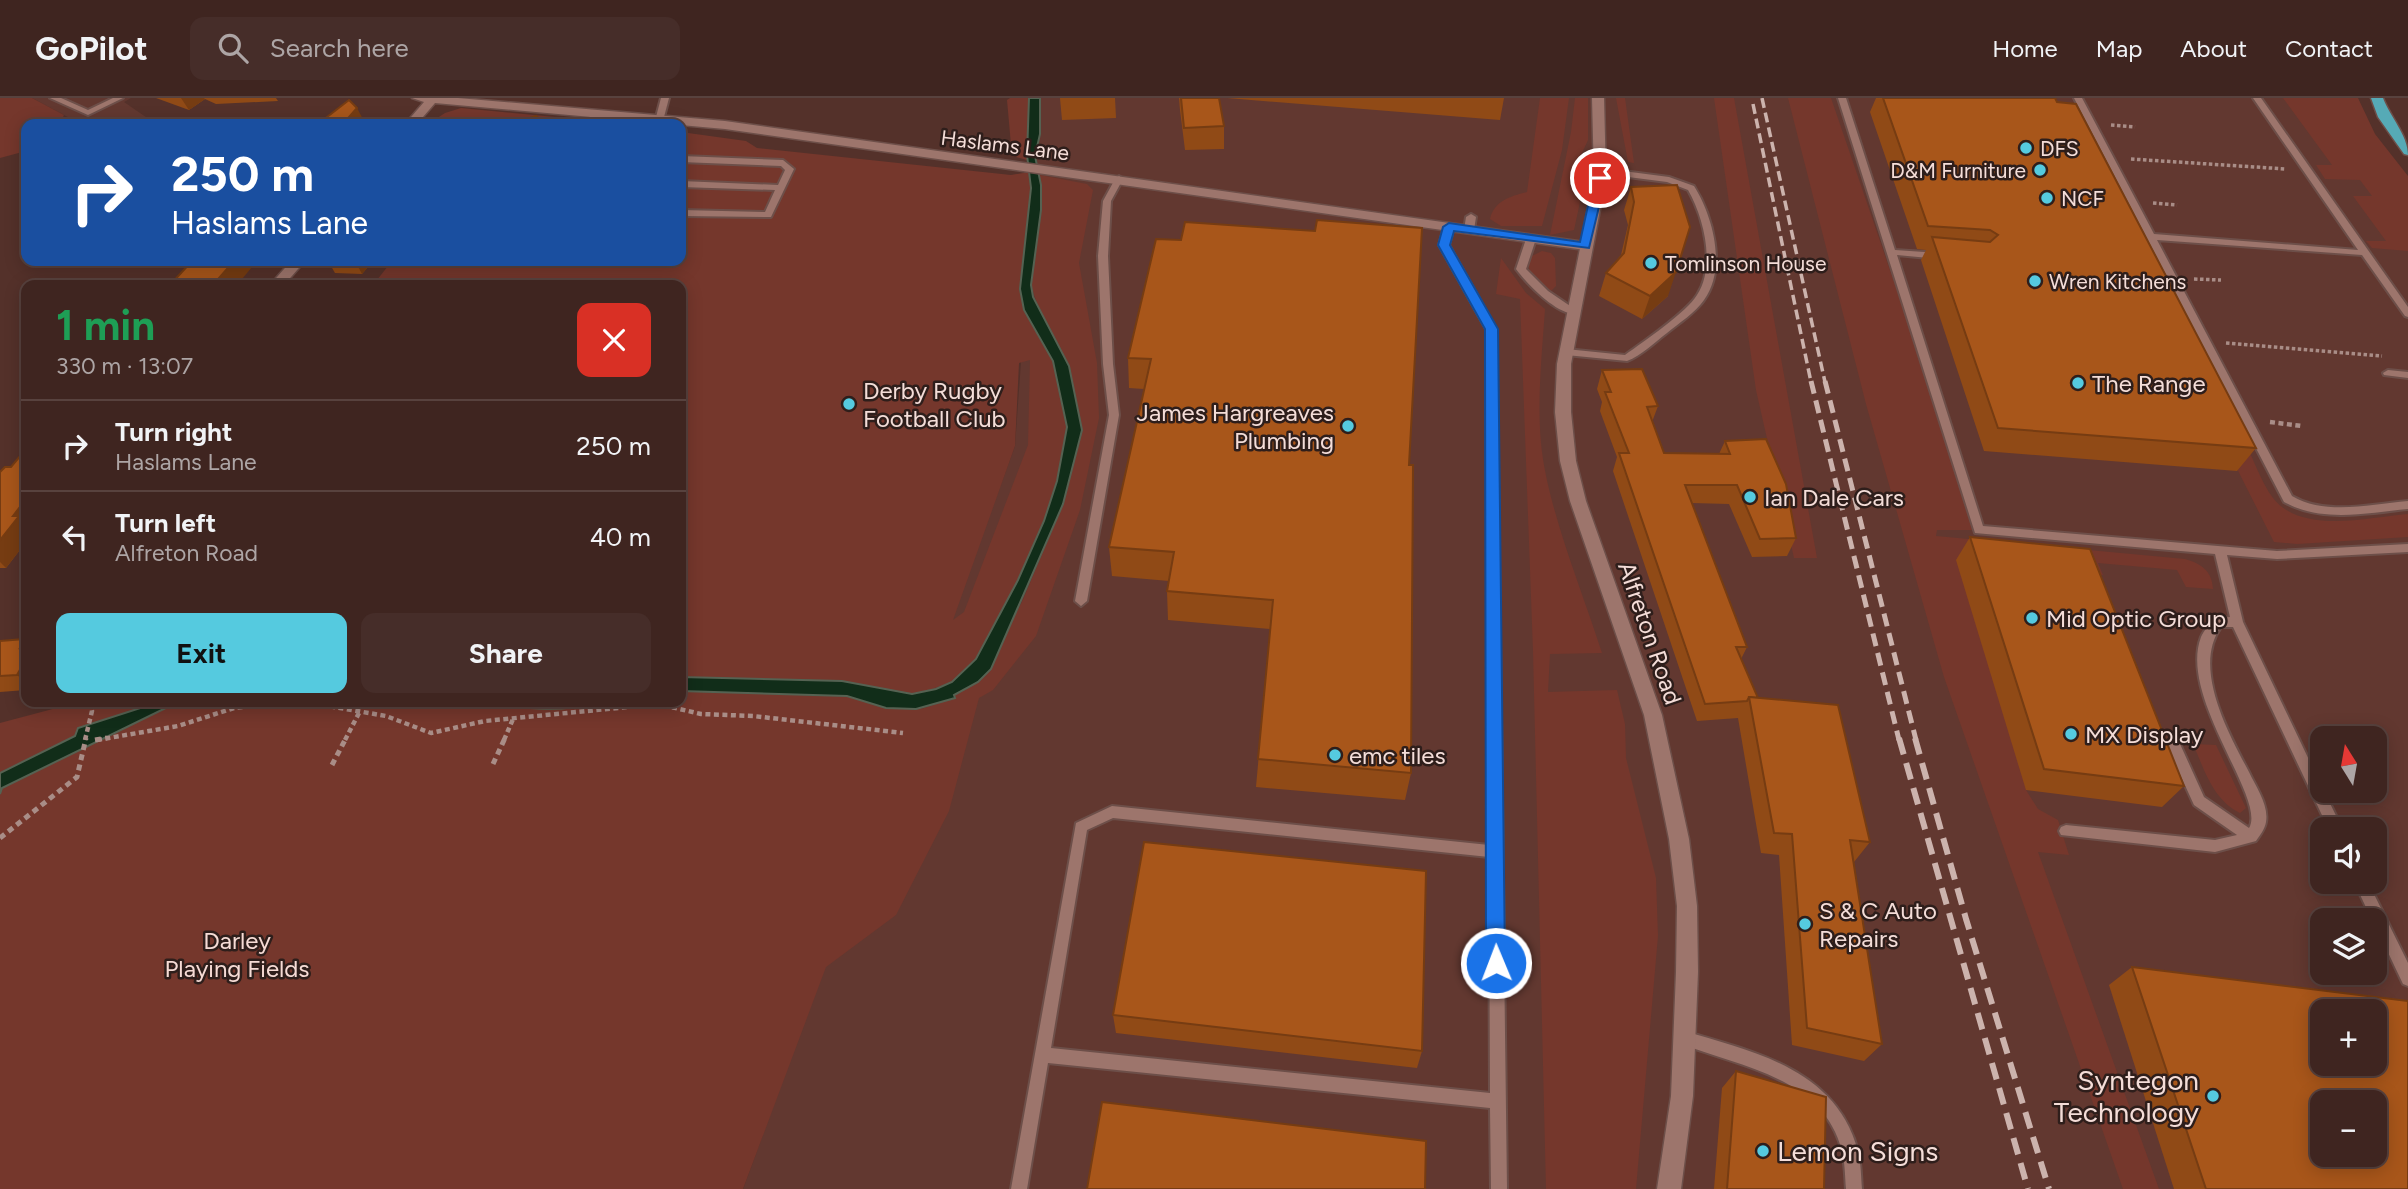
<!DOCTYPE html>
<html lang="en">
<head>
<meta charset="utf-8">
<style>
  :root { --surface:#3f2520; --page:#462d29; --text:#f1f3f6; --muted:#ada5a5; --line:#58423e; --accent:#55cadf }
  body { margin:0; font-family:Figtree,sans-serif; background:var(--page); color:var(--text); height:100vh; display:flex; flex-direction:column; font-size:26px; white-space:nowrap }
  * { box-sizing:border-box; margin:0 }
  p { font-size:23px; color:var(--muted) }
  .icon { flex:none; width:38px; height:38px; fill:none; stroke:currentColor; stroke-width:2; stroke-linecap:round; stroke-linejoin:round }
  .map { position:relative; flex:1; overflow:hidden }
  .details { position:absolute; left:21px; top:182px; width:665px; height:427px; display:flex; flex-direction:column; background:var(--surface); border-radius:14px; box-shadow:0 4px 18px #0003,0 0 0 2px var(--line) }
  .details>* { flex:none }
  .banner { position:absolute; left:21px; top:21px; width:665px; height:147px; border-radius:14px; box-shadow:0 4px 18px #0003,0 0 0 2px var(--line); background:#1a4fa0; color:#fff; overflow:hidden }
  .needle { width:46px; rotate:349deg }
  .tools { position:absolute; left:2310px; top:628px; display:grid; gap:14px }
  .tools a { display:grid; place-items:center; width:77px; height:77px; border-radius:14px; background:var(--surface); box-shadow:0 4px 18px #0003,0 0 0 2px var(--line); font-size:35px }
  .pin { position:absolute; display:grid; place-items:center; width:60px; height:60px; color:#fff; margin:-30px; border:4px solid #fff; border-radius:50%; box-shadow:0 2px 7px #0007 }
  .me { position:absolute; width:77px; margin:-38px; rotate:359deg; stroke-linejoin:round; filter:drop-shadow(0 0 5px #0008) }
  .turn { display:flex; align-items:center; gap:24px; height:147px; padding:0 35px; font-size:32px }
  .turn .icon { width:91px; height:91px; stroke-width:2.5 }
  .turn b { display:block; font-size:49px; line-height:60px }
  .round { display:grid; place-items:center; flex:none; width:74px; height:74px; border-radius:14px; background:var(--page) }
  .headline { display:flex; align-items:center; justify-content:space-between; height:119px; padding:0 35px }
  h1 { font-size:42px; font-weight:700; line-height:52px; color:#1e9e55 }
  .primary-button { display:flex; gap:14px; margin-top:auto; padding:14px 35px }
  .primary-button a { flex:1; height:80px; border-radius:14px; background:var(--accent); color:#111; font-size:28px; font-weight:700; line-height:80px; text-align:center }
  .primary-button a+a { background:var(--page); color:var(--text) }
  ul { padding:0; list-style:none }
  li { display:flex; align-items:center; gap:21px; height:91px; padding:0 35px; border-top:2px solid var(--line) }
  li div { flex:1 }
  li b { display:block; font-size:26px }
  li em { font-style:normal }
  header { display:flex; align-items:center; gap:42px; box-sizing:border-box; height:98px; padding:0 35px; background:var(--surface); border-bottom:2px solid var(--line) }
  header strong { font-size:33px }
  nav { display:flex; gap:38px; margin-inline-start:auto; font-size:24px }
  .search { width:490px; height:63px; background:var(--page); display:flex; align-items:center; gap:18px; box-sizing:border-box; padding:0 24px; border-radius:14px; color:var(--muted); font-size:26px }
  .map>svg:first-child { display:block }
</style>
</head>
<body>
<header>
<strong>GoPilot</strong>
<div class="search"><svg class="icon" aria-label="search" viewBox="0 0 24 24"><circle cx="10" cy="10" r="6"/><path d="M15 15l6 6"/></svg>Search here</div>
<nav><a>Home</a><a>Map</a><a>About</a><a>Contact</a></nav>
</header>
<div class="map">
<svg width="2408" height="1091" viewBox="0 0 2408 1091">
  <rect width="100%" height="100%" fill="#54312a"/>
  <g fill="#623830" fill-rule="evenodd">
    <polygon points="32,0 131,0 124,4 156,26 81,26"/>
    <path d="M1040,0h1316l8,27 44,53v1011h-1665l272,-743zM2322,640h53v53h-53zM2322,732h53v52h-53zM2322,822h53v53h-53zM2322,914h53v52h-53zM2322,1004h53v53h-53z"/>
  </g>
  <g fill="#75372c" fill-rule="evenodd">
    <polygon points="0,0 32,0 64,17 60,26 26,26 26,53 0,60"/>
    <polygon points="1010,0 1029,0 1027,62 1012,58 1007,2"/>
    <path d="M1540,0h29l-7,52 -20,76h-41l-11,-7c4,-18 21,-23 37,-27z"/>
    <polygon points="1575,0 1588,0 1588,42 1574,72 1580,104 1574,132 1550,137 1571,34"/>
    <polygon points="1616,0 1625,0 1634,65 1628,64"/>
    <polygon points="1714,0 1734,0 1817,460 1794,460 1756,292"/>
    <path d="M1788,0h43l148,432h-42l-1,6 249,23c17,5 27,12 28,30l-27,-2 -9,-17 -79,-7 5,12 -20,-1 -57,216 12,19 20,11 11,35 -31,-3 121,337h-36l-179,-512 -78,-273z"/>
    <polygon points="2283,0 2358,0 2375,36 2408,78 2408,153 2372,150 2366,143 2386,143 2353,98 2372,98 2360,82 2325,81 2316,67 2332,67"/>
    <polygon points="461,10 628,26 428,26 445,15"/>
    <path d="M681,34l65,9 11,7 254,27 18,-3 2,16 -11,101 33,72 8,31 6,35 -10,54 -13,40 -26,59 -42,79 -24,23 -26,9 -5,18 34,-11 -2,-3 25,-13 44,-80 41,-98 18,-70 -50,-149 9,-110 47,9 6,6 -14,73 18,100 2,55 -19,92 -44,126 -43,54 -14,8 -30,113 -53,104 -70,52 -83,222h-743v-466l79,-21 78,9 21,-9h503v-417h-308l19,-24h289zM1030,262l-2,85 -64,167 -11,8 62,-174 4,-83z"/>
    <path d="M1542,153l9,2 4,5 1,28 -5,5c-13,-7 -24,-17 -23,-33z"/>
    <path d="M1501,160l25,35 19,16c-3,44 -8,90 -4,134 6,64 41,147 61,210l-52,1 -2,38 69,-2 8,34 1,34 30,120 2,58 -22,253h-90l-13,-538 -13,-352 -24,-5z"/>
    <path d="M2244,342c9,18 17,42 29,58 29,37 96,19 135,16v23l-111,7 -23,-2 -51,-101z"/>
    <path d="M2193,646l23,1 30,63 -6,5c-27,-13 -36,-44 -47,-69z"/>
  </g>
  <g fill="#112d19" stroke="#556252" stroke-width="2">
    <polygon points="1029,0 1040,0 1040,36 1035,58 1041,87 1041,112 1031,187 1033,199 1069,268 1082,332 1063,406 991,571 978,584 954,597 955,600 916,611 886,610 847,598 681,593 681,579 842,583 912,596 936,591 952,584 976,561 1018,482 1044,423 1057,383 1067,329 1053,263 1024,212 1020,191 1031,90 1027,57"/>
    <polygon points="159,604 178,604 2,690 0,696 0,675 75,638 78,630"/>
    <path d="M474,604h122c-38,13 -83,4 -122,0z"/>
  </g>
  <g fill="none" stroke-linecap="round" stroke-linejoin="round">
    <g stroke="#6d4f49" stroke-width="4">
      <g id="service">
        <polygon points="50,0 61,0 88,12 113,0 123,0 88,17"/>
        <polygon points="661,0 669,0 664,19 660,21 656,19"/>
        <path d="M1838,0h8l49,152 44,3 5,3 -5,3 -42,-4 86,271 294,25 131,-7v8l-131,7 -50,-4 16,67 79,165v4h2l19,39h-14l-96,-203h-12c-29,40 7,106 28,145 7,15 20,33 17,50 -1,7 -6,13 -10,19l-41,11 -154,-17 -2,-4 2,-4 5,-2 149,15 22,-5 -43,-30 -26,-57 2,-4 5,-1 5,1 24,53 45,31c18,-29 -71,-130 -48,-191 3,-7 9,-13 13,-18l16,-2 -15,-63 -240,-21z"/>
        <path d="M2074,0h8l72,136 204,16 -105,-152h8l147,209v10l-3,-1 -43,-61 -205,-15 135,256c34,20 79,8 116,5v8c-41,4 -86,14 -124,-7z"/>
        <polygon points="594,13 601,15 592,26 584,26"/>
        <polygon points="681,58 783,62 794,71 771,119 681,118 681,112 765,114 775,92 681,89 681,83 778,87 785,72 781,68 681,64"/>
        <path d="M1600,70l69,9 25,9c19,30 33,83 10,114 -9,13 -25,23 -37,33 -12,9 -26,23 -40,28l-61,-6 -5,-3 5,-3 59,6c18,-13 62,-43 72,-60 19,-29 7,-77 -9,-105l-21,-8 -70,-9v-4z"/>
        <polygon points="1119,78 1123,81 1111,103 1108,158 1113,266 1119,317 1087,503 1081,508 1075,503 1109,317 1103,266 1098,158 1103,103 1115,81"/>
        <polygon points="1471,116 1476,119 1474,132 1469,135 1464,132 1466,119"/>
        <path d="M1449,126l5,3 -5,18 47,84 11,860h-16l-1,-81 -442,-45 -21,126h-16l65,-366 36,-17 377,39 -3,-516 -47,-84 5,-18zM1113,720l376,39 1,236 -439,-45 36,-218z"/>
        <path d="M1531,138l5,3 -10,30 22,22 28,19v4c-19,1 -49,-30 -60,-45l10,-30z"/>
        <polygon points="2388,272 2408,274 2408,280 2384,277 2383,275"/>
        <polygon points="2354,784 2368,784 2408,865 2408,888 2403,886 2375,827 2375,822 2372,822"/>
        <path d="M1684,933c71,21 152,38 174,120 3,12 3,26 4,38h-16c-1,-12 -1,-26 -4,-38 -19,-75 -103,-84 -163,-108l-3,-5 3,-5z"/>
      </g>
    </g>
    <g stroke="#6d4f49" stroke-width="3">
      <g id="minor">
        <polygon points="412,0 458,0 725,23 1585,144 1592,148 1585,152 725,31 435,5 417,26 405,26 424,4"/>
        <polygon points="291,163 305,163 284,187 270,187"/>
      </g>
    </g>
    <g stroke="#6d4f49" stroke-width="3">
      <polygon id="tertiary" points="1592,0 1604,0 1606,80 1571,266 1571,314 1576,363 1586,403 1662,617 1689,741 1697,808 1698,874 1693,998 1681,1091 1657,1091 1671,998 1676,874 1677,808 1669,741 1644,617 1570,403 1560,363 1555,314 1557,266 1594,80"/>
    </g>
    <g stroke="#6d4f49" stroke-width="3">
      <path id="primary" d="M2371,0h12c7,19 25,37 25,57l-4,-1 -26,-37z"/>
    </g>
    <g stroke="#a98d87" stroke-width="3.5" stroke-dasharray="3.5 2.5" stroke-linecap="butt">
      <polyline points="2111,27 2135,29"/>
      <polyline points="2131,61 2286,71"/>
      <polyline points="2153,105 2177,107"/>
      <polyline points="2194,181 2221,182"/>
      <polyline points="2226,245 2382,258"/>
    </g>
    <g stroke="#a98d87" stroke-width="4.5" stroke-dasharray="5 3.5" stroke-linecap="butt">
      <polyline points="2270,324 2302,328"/>
      <polyline points="305,604 386,618 431,635 485,623 658,606 701,616 753,618 903,635"/>
      <polyline points="85,642 92,613 90,604"/>
      <polyline points="97,642 178,628 234,610 281,604"/>
      <polyline points="345,642 360,613"/>
      <polyline points="504,642 513,621"/>
    </g>
    <g stroke="#a98d87" stroke-width="5" stroke-dasharray="6 4.5" stroke-linecap="butt">
      <polyline points="95,642 107,640"/>
      <polyline points="493,666 505,640"/>
      <polyline points="332,667 346,640"/>
      <polyline points="0,740 77,679 86,640"/>
    </g>
    <use href="#service" fill="#9d756c" fill-rule="evenodd"/>
    <use href="#minor" fill="#9d756c" fill-rule="evenodd"/>
    <use href="#tertiary" fill="#9d756c" fill-rule="evenodd"/>
    <use href="#primary" fill="#56aab6" fill-rule="evenodd"/>
    <g stroke="#ccb3ad" stroke-width="3.5" stroke-dasharray="10 5" stroke-linecap="butt">
      <polyline points="1762,0 1825,284"/>
      <polyline points="1753,6 1811,284"/>
    </g>
    <g stroke="#ccb3ad" stroke-width="5" stroke-dasharray="13 7" stroke-linecap="butt">
      <polyline points="1811,283 1899,642"/>
      <polyline points="1825,283 1916,642"/>
    </g>
    <g stroke="#ccb3ad" stroke-width="6" stroke-dasharray="17 9" stroke-linecap="butt">
      <polyline points="1899,640 2028,1091"/>
      <polyline points="1915,640 1966,821 2049,1091"/>
    </g>
  </g>
  <g fill="#904a16">
    <polygon points="156,0 276,0 278,3 216,6 205,1 189,12"/>
    <polygon points="1060,0 1115,0 1116,20 1062,22"/>
    <polygon points="1179,0 1219,0 1224,28 1224,51 1185,52 1180,12"/>
    <polygon points="1227,0 1504,0 1500,22"/>
    <polygon points="1876,0 2055,0 2256,350 2237,373 1984,353 1921,162 1926,152 1917,151 1870,14"/>
    <polygon points="1631,89 1668,198 1642,221 1599,198 1606,175 1621,157 1628,127 1624,112"/>
    <polygon points="1156,141 1409,367 1411,675 1405,702 1256,689 1270,531 1168,522 1167,493 1169,483 1112,478 1109,449 1144,291 1129,290 1128,260"/>
    <polygon points="328,163 373,163 362,176 335,175"/>
    <polygon points="1602,272 1658,308 1652,324 1664,355 1719,356 1725,343 1796,440 1787,458 1752,459 1729,406 1692,405 1747,549 1741,561 1758,600 1870,744 1854,764 1882,946 1864,963 1792,947 1779,757 1761,755 1738,620 1697,623 1613,373 1617,359 1600,313 1602,304 1597,291"/>
    <polygon points="26,351 26,444 6,470 0,470 0,374 11,369"/>
    <polygon points="1970,439 2184,688 2162,709 2026,692 1956,462"/>
    <polygon points="26,542 26,592 0,594 0,543"/>
    <polygon points="2132,869 2408,1091 2174,1091 2109,887"/>
    <polygon points="1113,917 1422,953 1417,970 1116,935"/>
    <polygon points="1736,973 1824,1091 1714,1091 1722,990"/>
  </g>
  <g fill="#763c12">
    <polygon points="181,0 204,0 205,1 189,12"/>
    <polygon points="357,10 365,25 364,26 343,26"/>
    <polygon points="234,163 257,163 237,187 213,187"/>
    <polygon points="355,163 373,163 362,176"/>
    <polygon points="1676,174 1668,198 1642,221 1650,198"/>
    <polygon points="26,401 26,444 6,470 0,464 0,442 13,418"/>
    <polygon points="25,541 26,542 26,556 20,550"/>
    <polygon points="26,561 26,585 17,577"/>
  </g>
  <g fill="#a8561a" stroke="#763c12" stroke-width="2" fill-rule="evenodd">
    <polygon points="1181,0 1219,0 1224,28 1184,30"/>
    <polygon points="1883,0 2055,0 2057,4 2076,6 2256,350 1998,330 1932,139 1990,144 1998,137 1990,132 1928,128"/>
    <polygon points="349,2 357,10 343,26 318,26"/>
    <polygon points="536,18 546,26 513,26"/>
    <polygon points="1677,87 1690,129 1676,174 1650,198 1606,175 1624,155 1634,104 1631,89"/>
    <polygon points="1317,122 1422,130 1409,367 1413,367 1411,675 1258,661 1273,502 1167,493 1174,454 1109,449 1151,261 1128,260 1156,141 1181,142 1185,124 1315,133"/>
    <polygon points="192,163 234,163 213,187 170,187"/>
    <polygon points="1642,271 1658,308 1647,309 1664,355 1730,356 1725,343 1766,341 1786,386 1796,440 1760,441 1737,387 1685,387 1747,549 1736,549 1758,600 1749,599 1747,603 1705,606 1619,355 1629,355 1605,294 1611,294 1602,272"/>
    <polygon points="26,351 26,401 13,418 19,418 0,442 0,374 5,369 11,369"/>
    <polygon points="1970,439 2090,451 2184,688 2044,671"/>
    <polygon points="25,541 20,550 26,549 26,561 17,577 0,578 0,543"/>
    <polygon points="1749,599 1838,607 1870,744 1850,742 1882,946 1807,930 1792,736 1774,735"/>
    <polygon points="1144,744 1426,773 1422,953 1113,917"/>
    <path d="M2132,869l276,34v188h-202zM2322,914h53v52h-53zM2322,1004h53v53h-53z"/>
    <polygon points="1736,973 1826,999 1824,1091 1727,1091"/>
    <polygon points="1102,1004 1426,1043 1425,1091 1087,1091"/>
  </g>
  <polygon fill="#1a73e8" stroke="#114b97" stroke-width="2" points="1600,76 1606,80 1589,150 1454,133 1450,147 1498,231 1505,865 1502,871 1496,874 1489,871 1486,865 1485,231 1438,147 1443,129 1449,125 1580,144 1594,80"/>
  <g fill="#55cadf" stroke="#2e1e1b" stroke-width="2.5">
    <circle cx="2026" cy="50" r="7"/>
    <circle cx="2040" cy="72" r="7"/>
    <circle cx="2047" cy="100" r="7"/>
    <circle cx="1651" cy="165" r="7"/>
    <circle cx="2035" cy="183" r="7"/>
    <circle cx="2078" cy="285" r="7"/>
    <circle cx="849" cy="306" r="7"/>
    <circle cx="1348" cy="328" r="7"/>
    <circle cx="1750" cy="399" r="7"/>
    <circle cx="2032" cy="520" r="7"/>
    <circle cx="2071" cy="636" r="7"/>
    <circle cx="1335" cy="657" r="7"/>
    <circle cx="1805" cy="826" r="7"/>
    <circle cx="2213" cy="998" r="7"/>
    <circle cx="1763" cy="1053" r="7"/>
  </g>
  <g text-anchor="middle" dominant-baseline="central" stroke-width="5" stroke-linejoin="round" paint-order="stroke">
    <g font-size="21" fill="#f4ddd8" stroke="#2e1e1b">
      <text transform="translate(1005 47) rotate(7)">Haslams Lane</text>
    </g>
    <g font-size="21" fill="#f4ddd8" stroke="#2e1e1b" text-anchor="start">
      <text x="2040" y="50">DFS</text>
      <text x="2026" y="72" text-anchor="end">D&amp;M Furniture</text>
      <text x="2061" y="100">NCF</text>
      <text x="1665" y="165">Tomlinson House</text>
      <text x="2049" y="183">Wren Kitchens</text>
    </g>
    <g font-size="24" fill="#f4ddd8" stroke="#2e1e1b" text-anchor="start">
      <text x="2092" y="285">The Range</text>
      <text x="863" y="292">Derby Rugby<tspan x="863" dy="28">Football Club</tspan></text>
      <text x="1334" y="314" text-anchor="end">James Hargreaves<tspan x="1334" dy="28">Plumbing</tspan></text>
      <text x="1764" y="399">Ian Dale Cars</text>
      <text x="2046" y="520">Mid Optic Group</text>
      <text x="2085" y="636">MX Display</text>
      <text x="1349" y="657">emc tiles</text>
      <text x="1819" y="812">S &amp; C Auto<tspan x="1819" dy="28">Repairs</tspan></text>
    </g>
    <g font-size="24" fill="#f4ddd8" stroke="#2e1e1b">
      <text transform="translate(1650 535) rotate(71)">Alfreton Road</text>
    </g>
    <g font-size="24" fill="#f6dbd5" stroke="#2e1e1b">
      <text x="237" y="842">Darley<tspan x="237" dy="28">Playing Fields</tspan></text>
    </g>
    <g font-size="28" fill="#f4ddd8" stroke="#2e1e1b" text-anchor="end">
      <text x="2199" y="982">Syntegon<tspan x="2199" dy="32">Technology</tspan></text>
      <text x="1777" y="1053" text-anchor="start">Lemon Signs</text>
    </g>
  </g>
</svg>
<div class="tools">
<a><svg class="needle" viewBox="-14 -14 28 28"><path d="M0-13l5 13h-10z" fill="#e53935"/><path d="M0 13l5-13h-10z" fill="#ada5a5"/></svg></a>
<a><svg class="icon" aria-label="sound" viewBox="0 0 24 24"><path d="M4 9h4l5-4v14l-5-4H4zM17 9q2 3 0 6"/></svg></a>
<a><svg class="icon" aria-label="layers" viewBox="0 0 24 24"><path d="M12 4l9 5-9 5-9-5zM3 14l9 5 9-5"/></svg></a>
<a>+</a>
<a>−</a>
</div>
<div class="pin" style="left:1600px;top:80px;background:#d93025"><svg class="icon" aria-label="arrive" viewBox="0 0 24 24"><path d="M6 21V4h12l-3 4 3 4H6"/></svg></div>
<svg class="me" style="left:1496px;top:865px" viewBox="-20 -20 40 40"><circle r="17" fill="#1a73e8" stroke="#fff" stroke-width="3"/><path d="M0-11L8 9 0 5-8 9z" fill="#fff"/></svg>
<div class="banner">
<div class="turn"><svg class="icon" aria-label="right" viewBox="0 0 24 24"><path d="M7 20v-9h11M14 6l5 5-5 5"/></svg><div><b>250 m</b>Haslams Lane</div></div>
</div>
<section class="details">
<div class="headline"><div><h1>1 min</h1><p>330 m · 13:07</p></div><a class="round" style="background:#d93025;color:#fff"><svg class="icon" aria-label="close" viewBox="0 0 24 24"><path d="M6 6l12 12M18 6L6 18"/></svg></a></div>
<ul>
<li><svg class="icon" aria-label="right" viewBox="0 0 24 24"><path d="M7 20v-9h11M14 6l5 5-5 5"/></svg><div><b>Turn right</b><p>Haslams Lane</p></div><em>250 m</em></li>
<li><svg class="icon" aria-label="left" viewBox="0 0 24 24"><path d="M17 20v-9H6M10 6l-5 5 5 5"/></svg><div><b>Turn left</b><p>Alfreton Road</p></div><em>40 m</em></li>
</ul>
<div class="primary-button"><a>Exit</a><a>Share</a></div>
</section>
</div>
</body>
</html>
